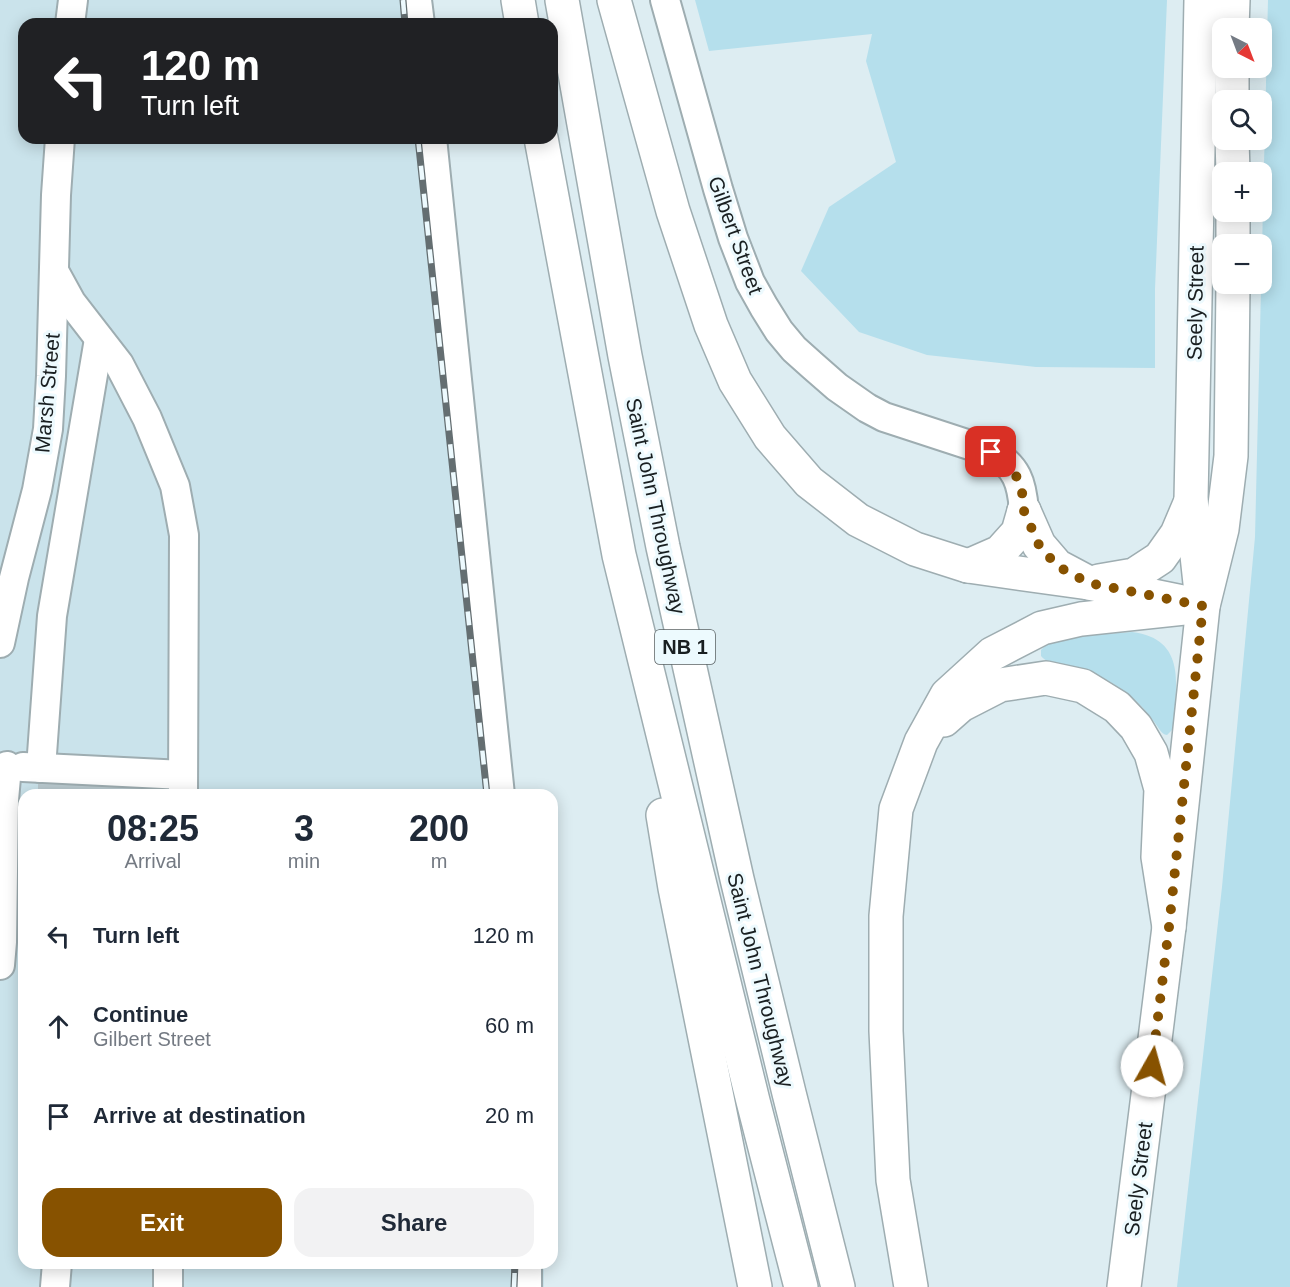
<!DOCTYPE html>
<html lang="en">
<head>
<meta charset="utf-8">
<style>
  :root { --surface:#fff; --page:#f2f2f3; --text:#1f2937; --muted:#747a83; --accent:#875200 }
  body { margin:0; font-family:Arial,sans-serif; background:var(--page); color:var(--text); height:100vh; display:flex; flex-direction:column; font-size:22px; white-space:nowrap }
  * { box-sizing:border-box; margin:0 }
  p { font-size:20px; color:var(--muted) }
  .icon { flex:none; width:33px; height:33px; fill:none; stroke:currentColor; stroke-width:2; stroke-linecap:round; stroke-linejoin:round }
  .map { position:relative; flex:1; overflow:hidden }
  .sheet { position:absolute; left:18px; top:789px; width:540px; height:480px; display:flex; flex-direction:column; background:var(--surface); border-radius:18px; box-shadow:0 3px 15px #0003 }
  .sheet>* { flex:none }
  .top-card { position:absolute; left:18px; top:18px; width:540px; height:126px; border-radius:18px; box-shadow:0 3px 15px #0003; background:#202124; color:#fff; overflow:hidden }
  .needle { width:39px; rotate:138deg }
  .controls { position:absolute; left:1212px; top:18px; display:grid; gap:12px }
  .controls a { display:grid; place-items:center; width:60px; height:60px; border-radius:12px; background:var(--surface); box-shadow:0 3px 15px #0003; font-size:30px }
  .pin { position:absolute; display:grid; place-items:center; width:51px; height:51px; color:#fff; margin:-26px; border-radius:12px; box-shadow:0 3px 9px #0006 }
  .me { position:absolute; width:66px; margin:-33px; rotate:7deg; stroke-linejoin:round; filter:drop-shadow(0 0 4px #0008) }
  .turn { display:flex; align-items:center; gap:21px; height:126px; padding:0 24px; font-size:27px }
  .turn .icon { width:78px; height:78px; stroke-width:2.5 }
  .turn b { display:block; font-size:42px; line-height:51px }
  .eta { display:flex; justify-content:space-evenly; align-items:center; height:102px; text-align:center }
  .eta b { font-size:36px; font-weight:700; line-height:42px }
  .primary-button { display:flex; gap:12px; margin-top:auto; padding:12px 24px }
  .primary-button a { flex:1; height:69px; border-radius:18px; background:var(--accent); color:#fff; font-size:24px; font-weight:700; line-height:69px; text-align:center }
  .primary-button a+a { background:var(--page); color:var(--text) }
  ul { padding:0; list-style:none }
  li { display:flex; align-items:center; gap:18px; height:90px; padding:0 24px }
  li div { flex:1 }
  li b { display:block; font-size:22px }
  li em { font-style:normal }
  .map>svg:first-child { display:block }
</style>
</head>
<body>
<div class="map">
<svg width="1290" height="1287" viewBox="0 0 1290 1287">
  <rect width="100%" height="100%" fill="#ddedf2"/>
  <polygon fill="#cae3eb" points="0,0 424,0 427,24 24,24 24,138 440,138 515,795 24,795 24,1263 544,1263 544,1287 0,1287"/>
  <g fill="#b5dfec">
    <polygon points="695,0 1167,0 1155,289 1155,368 1036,367 927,355 859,332 801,271 829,207 896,162 866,61 872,34 709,51"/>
    <polygon points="1268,0 1290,0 1290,1287 1177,1287 1222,887 1255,537"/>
    <path d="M1132,632c56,7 44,55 41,97l-6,6c-6,-1 -8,-7 -12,-12 -10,-14 -22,-27 -37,-36 -11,-8 -25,-14 -38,-18 -12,-4 -31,-3 -39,-13v-6l4,-4 6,-3 28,-7z"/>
  </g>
  <polygon fill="#bacacf" points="38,784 142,785 141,795 38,795"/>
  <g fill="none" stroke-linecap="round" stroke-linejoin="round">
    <g stroke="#9eadb1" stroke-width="32">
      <g id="minor">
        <polyline points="417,0 420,24"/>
        <path d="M665,0l53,189 15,49 17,44 14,25 15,24 15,18 19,17 24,21 30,21 17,9 107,35c26,14 31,31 33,59"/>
        <polyline points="70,24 73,0"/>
        <polyline points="432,138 500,795"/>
        <polyline points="54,271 71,302 119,364 147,418 175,486 184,535 183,795"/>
        <polyline points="0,643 14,578 37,490 48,429 51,376 56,195 60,138"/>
        <polyline points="23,767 183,775"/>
        <polyline points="41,768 52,616 99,339"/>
        <polyline points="0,965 2,942 4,800 7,766"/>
        <polyline points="55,1287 57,1263"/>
        <polyline points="168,1287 168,1263"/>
        <polyline points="527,1287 527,1263"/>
      </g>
    </g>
    <g stroke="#9eadb1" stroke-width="36">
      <g id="major">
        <polyline points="1232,28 1233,0"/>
        <polyline points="1232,68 1232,100"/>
        <polyline points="1232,140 1233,172"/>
        <polyline points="1233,212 1233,244"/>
        <polyline points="1024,511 1039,545 1057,566 1089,583 1192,604"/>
        <polyline points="1099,581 1134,575 1160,558 1177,534 1191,501"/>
        <polyline points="1200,583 1191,500 1201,0"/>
        <polyline points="1124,1287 1169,927 1203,606 1222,529 1231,456 1233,284"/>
      </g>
    </g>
    <g stroke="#9eadb1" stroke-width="36">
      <g id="highway">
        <polyline points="518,0 522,24"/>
        <polyline points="562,0 625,356 663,547 737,879 789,1093 838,1287"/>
        <polyline points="614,0 673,211 711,325 735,381 770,437 809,482 858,520 915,549 968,566 1089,583"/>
        <polyline points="541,138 619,555 753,1101 801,1287"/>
        <polyline points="968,566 1000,552 1018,532 1024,511"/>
        <polyline points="944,720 961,705 1000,685 1046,678 1083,686 1117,707 1136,727 1151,753 1161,789 1158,857 1169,927"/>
        <polyline points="663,815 675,888 755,1287"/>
        <polyline points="911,1287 893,1180 886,1031 886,916 896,809 921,742 947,695 992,654 1042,628 1081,619 1203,606"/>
      </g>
    </g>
    <use href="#minor" stroke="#fff" stroke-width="28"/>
    <use href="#major" stroke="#fff" stroke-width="33"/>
    <use href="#highway" stroke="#fff" stroke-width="33"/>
    <g stroke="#646e71" stroke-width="7">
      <g id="rail">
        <polyline points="403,0 405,24"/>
        <polyline points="418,138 487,795"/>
        <polyline points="514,1287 515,1263"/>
      </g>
    </g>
    <use href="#rail" stroke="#edfafe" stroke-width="4.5" stroke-dasharray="14" stroke-linecap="butt"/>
  </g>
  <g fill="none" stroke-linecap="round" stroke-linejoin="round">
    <polyline stroke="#875200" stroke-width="10" stroke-dasharray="0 18" points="991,452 1003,459 1012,469 1019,481 1022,492 1024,511 1039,545 1057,566 1089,583 1203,606 1169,927 1152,1066"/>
  </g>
  <g text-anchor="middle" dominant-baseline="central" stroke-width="6" stroke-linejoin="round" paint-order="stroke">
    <rect fill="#edfafe" stroke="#596163" stroke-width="1.5" x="655" y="630" width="60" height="34" rx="4.5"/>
    <g font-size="20" font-weight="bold" fill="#191f21">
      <text x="685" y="647">NB 1</text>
    </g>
    <g font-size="21" fill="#191f21" stroke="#edfafe">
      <text transform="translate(736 235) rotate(70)">Gilbert Street</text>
      <text transform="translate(1195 303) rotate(-89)">Seely Street</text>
      <text transform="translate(47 393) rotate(-85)">Marsh Street</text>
      <text transform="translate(656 506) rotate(78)">Saint John Throughway</text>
      <text transform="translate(761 980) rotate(76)">Saint John Throughway</text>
      <text transform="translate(1138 1179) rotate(-83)">Seely Street</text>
    </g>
  </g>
</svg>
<div class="controls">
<a><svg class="needle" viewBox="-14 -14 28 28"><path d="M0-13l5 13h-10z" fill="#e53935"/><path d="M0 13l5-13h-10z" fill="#747a83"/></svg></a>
<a><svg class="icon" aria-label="search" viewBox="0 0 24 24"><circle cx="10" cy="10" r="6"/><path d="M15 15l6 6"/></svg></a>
<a>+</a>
<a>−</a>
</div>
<div class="pin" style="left:991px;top:452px;background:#d93025"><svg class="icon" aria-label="arrive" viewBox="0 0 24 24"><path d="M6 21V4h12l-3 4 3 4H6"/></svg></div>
<svg class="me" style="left:1152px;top:1066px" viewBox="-20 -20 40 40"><circle r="19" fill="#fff"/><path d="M0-13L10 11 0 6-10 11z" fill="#875200"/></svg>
<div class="top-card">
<div class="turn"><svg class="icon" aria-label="left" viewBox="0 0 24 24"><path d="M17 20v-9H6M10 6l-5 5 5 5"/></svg><div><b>120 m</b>Turn left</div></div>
</div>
<section class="sheet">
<div class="eta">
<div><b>08:25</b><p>Arrival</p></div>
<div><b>3</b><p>min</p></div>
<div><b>200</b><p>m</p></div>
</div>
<ul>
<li><svg class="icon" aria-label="left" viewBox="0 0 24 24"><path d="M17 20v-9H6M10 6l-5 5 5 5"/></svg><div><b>Turn left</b></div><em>120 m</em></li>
<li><svg class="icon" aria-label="ahead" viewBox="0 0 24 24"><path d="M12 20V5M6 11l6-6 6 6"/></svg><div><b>Continue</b><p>Gilbert Street</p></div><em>60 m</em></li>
<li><svg class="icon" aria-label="arrive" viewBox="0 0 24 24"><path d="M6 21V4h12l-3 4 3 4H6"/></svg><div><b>Arrive at destination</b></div><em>20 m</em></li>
</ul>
<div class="primary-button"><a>Exit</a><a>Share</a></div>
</section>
</div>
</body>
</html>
